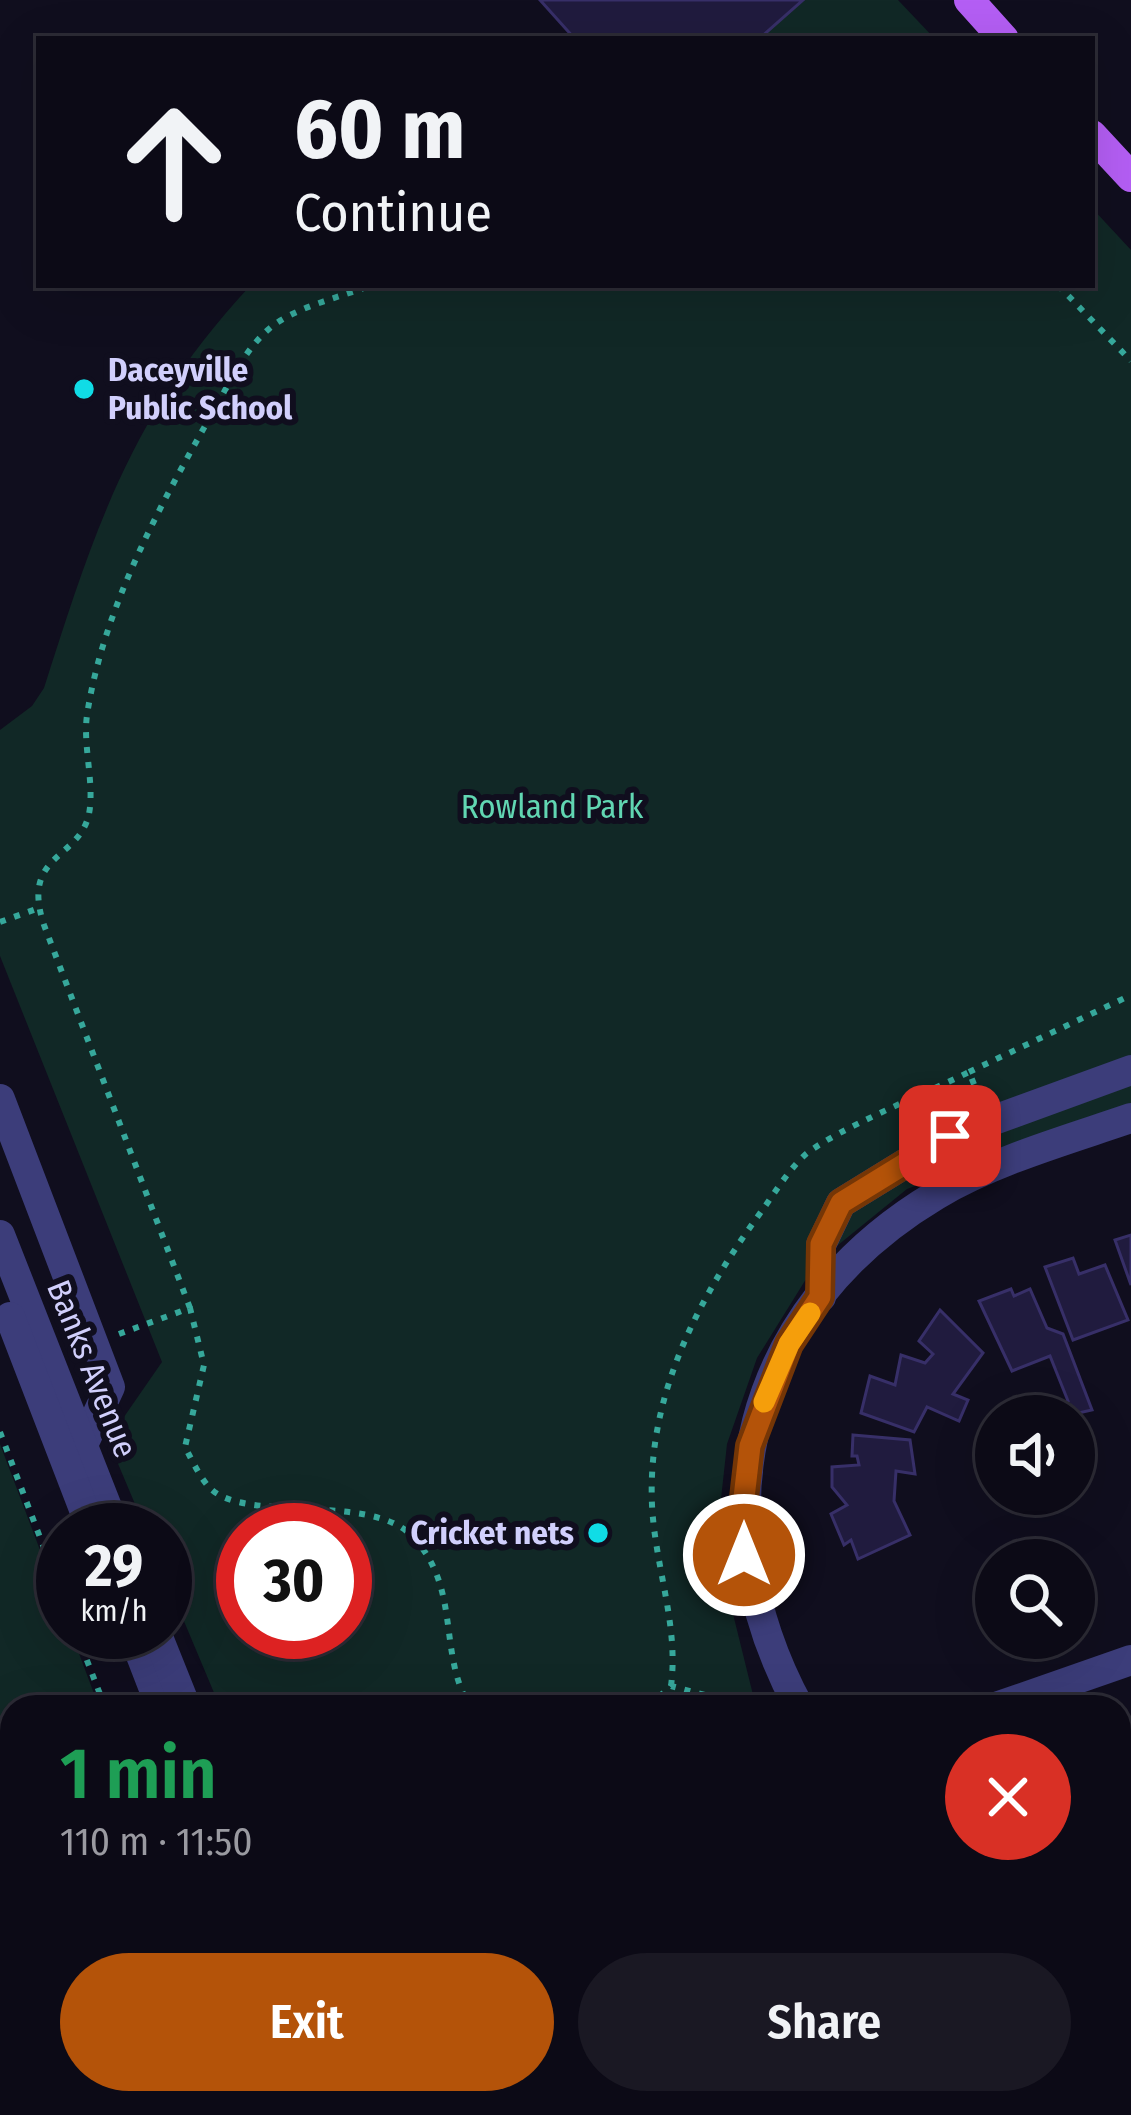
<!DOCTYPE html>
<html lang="en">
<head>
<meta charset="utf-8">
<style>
  :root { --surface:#0c0a16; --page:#1a1823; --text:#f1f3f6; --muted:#9a9aa1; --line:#2c2b35; --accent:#b45309 }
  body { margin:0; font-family:"Fira Sans Condensed",sans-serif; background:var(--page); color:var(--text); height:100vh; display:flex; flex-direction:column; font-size:45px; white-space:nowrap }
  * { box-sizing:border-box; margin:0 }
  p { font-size:39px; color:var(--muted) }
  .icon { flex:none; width:66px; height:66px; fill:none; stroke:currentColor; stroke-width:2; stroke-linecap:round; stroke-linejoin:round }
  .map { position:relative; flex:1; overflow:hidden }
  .side { position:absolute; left:0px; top:1695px; width:1131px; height:420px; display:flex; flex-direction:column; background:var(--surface); border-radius:36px 36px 0 0; box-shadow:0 12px 48px #0002,0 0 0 3px var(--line) }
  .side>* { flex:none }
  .hud { position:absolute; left:36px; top:36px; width:1059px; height:252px; border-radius:0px; box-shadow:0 12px 48px #0002,0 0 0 3px var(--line); background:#0c0a16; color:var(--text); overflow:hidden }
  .controls { position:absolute; left:975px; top:1395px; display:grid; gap:24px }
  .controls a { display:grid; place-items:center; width:120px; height:120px; border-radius:50%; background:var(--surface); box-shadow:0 12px 48px #0002,0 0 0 3px var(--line); font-size:60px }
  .speed { position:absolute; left:36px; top:1503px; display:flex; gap:24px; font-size:60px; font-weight:700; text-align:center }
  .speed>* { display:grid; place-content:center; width:156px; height:156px; border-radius:50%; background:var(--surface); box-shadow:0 12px 48px #0002,0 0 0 3px var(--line); line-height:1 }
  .speed small { font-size:30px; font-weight:400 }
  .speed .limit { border:18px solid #d22; background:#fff; color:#111 }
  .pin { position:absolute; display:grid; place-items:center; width:102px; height:102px; color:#fff; margin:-51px; border-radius:24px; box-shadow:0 6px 18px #0006 }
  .me { position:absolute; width:132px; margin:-66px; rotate:0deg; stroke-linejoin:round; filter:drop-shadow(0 0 9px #0008) }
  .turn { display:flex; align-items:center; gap:42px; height:252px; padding:0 60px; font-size:54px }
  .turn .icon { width:156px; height:156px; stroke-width:2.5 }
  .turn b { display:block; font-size:84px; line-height:102px }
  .round { display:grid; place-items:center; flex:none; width:126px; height:126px; border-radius:63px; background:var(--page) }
  .headline { display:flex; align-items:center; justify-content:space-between; height:204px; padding:0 60px }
  h1 { font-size:72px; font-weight:600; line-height:90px; color:#1e9e55 }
  .primary-button { display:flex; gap:24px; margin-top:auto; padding:24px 60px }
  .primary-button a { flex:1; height:138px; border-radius:72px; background:var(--accent); color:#fff; font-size:48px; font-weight:600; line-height:138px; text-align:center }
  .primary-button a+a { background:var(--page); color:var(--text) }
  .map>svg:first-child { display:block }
</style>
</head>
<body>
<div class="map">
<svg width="1131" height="2115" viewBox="0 0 1131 2115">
  <rect width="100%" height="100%" fill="#100e1e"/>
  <g fill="#112826" fill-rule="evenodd">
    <polygon points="803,0 898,0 935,39 759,39"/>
    <path d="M1092,208l39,42v855l-224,84 -91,74 -59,95 -30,86 -11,101 40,162h-536l-55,-131v-46h-19l-38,-90 54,-78 -162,-406v-226l32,-24 12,-18c51,-160 88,-276 207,-403h841zM243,1530h102v102h-102z"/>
    <polygon points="0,1444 63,1611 63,1632 71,1632 99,1707 12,1707 12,2103 249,2103 254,2115 0,2115"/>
  </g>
  <g fill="#201b3e" stroke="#372f68" stroke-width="3">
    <polygon points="540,0 803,0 759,39 575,39"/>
    <polygon points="1131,1235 1131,1285 1115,1240"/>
    <polygon points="1073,1258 1079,1274 1105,1265 1128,1320 1073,1340 1045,1267"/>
    <polygon points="1011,1289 1014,1296 1030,1289 1047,1328 1063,1334 1092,1410 1065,1416 1060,1405 1068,1401 1050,1356 1012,1371 979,1301"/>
    <polygon points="940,1310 983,1353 953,1394 968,1400 959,1421 927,1407 914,1432 861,1413 870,1376 895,1385 901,1355 925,1363 933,1354 919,1341"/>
    <polygon points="853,1435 910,1440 915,1474 896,1471 894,1501 910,1535 858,1559 851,1540 844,1545 831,1514 847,1505 832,1487 832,1467 859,1465 857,1456 852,1456"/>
    <polygon points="1128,1741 1131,1837 1119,1841 1119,1744"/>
    <polygon points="1119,2028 1131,2031 1131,2092 1117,2111 1103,2103 1119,2103"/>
    <polygon points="439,2103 519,2103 524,2115 443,2115"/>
    <rect x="812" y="2103" width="40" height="12"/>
  </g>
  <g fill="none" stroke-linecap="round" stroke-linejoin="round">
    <g stroke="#36a89b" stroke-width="6" stroke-dasharray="6 9" stroke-linecap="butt">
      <polyline points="1058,285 1131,361"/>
      <polyline points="0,922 39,908"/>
      <polyline points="969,1072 1131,995"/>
      <path d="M190,1308l-146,-383c-25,-75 41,-64 46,-118 3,-30 -7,-62 -3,-92 16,-105 71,-206 122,-296 19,-32 33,-67 61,-91 25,-21 71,-31 102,-43"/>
      <path d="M119,1334l71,-26 14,57 -19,82c7,13 14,29 24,40 33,37 161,5 203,49 50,52 25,116 58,171"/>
      <polyline points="0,1432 63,1598"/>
      <polyline points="76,1632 105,1707"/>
      <path d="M671,1686c8,-61 -16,-119 -19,-181 -5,-109 46,-207 109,-293 13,-18 28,-43 45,-58 31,-25 123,-62 163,-82l9,22"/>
      <polyline points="648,1707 671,1686 746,1706 766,1704"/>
      <polyline points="255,2103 259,2115"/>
    </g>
    <g stroke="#3c3d7a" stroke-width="30">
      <polyline points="0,1099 110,1387 83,1445"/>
      <polyline points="0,1235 116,1530"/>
      <polyline points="821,1297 821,1245 841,1203 950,1136 1131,1070"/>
      <polyline points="10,1317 92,1530"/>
      <polyline points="132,1632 161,1707"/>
      <polyline points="156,1632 186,1707"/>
      <path d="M799,1707c-104,-192 -54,-398 137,-512 59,-35 131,-55 195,-77"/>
      <polyline points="996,1707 1131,1660"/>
      <polyline points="329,2103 334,2115"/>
      <polyline points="953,2115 953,2103"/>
    </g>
    <g stroke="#b45ef4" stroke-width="30">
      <polyline points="969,0 1004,39"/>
      <polyline points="1092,135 1131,177"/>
    </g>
  </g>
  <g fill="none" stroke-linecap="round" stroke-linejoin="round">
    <g stroke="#753606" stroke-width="30">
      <polyline id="route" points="744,1555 742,1515 750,1446 789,1344 820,1297 821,1244 841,1203 950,1136"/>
    </g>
    <use href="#route" stroke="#b45309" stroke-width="21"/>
    <polyline stroke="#f59e0b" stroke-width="21" points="764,1402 789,1344 810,1313"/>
  </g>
  <g fill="#10dce6" stroke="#100e1e" stroke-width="4.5">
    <circle cx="84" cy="389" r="12"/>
    <circle cx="598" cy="1533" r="12"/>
  </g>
  <g text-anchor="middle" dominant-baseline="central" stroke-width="12" stroke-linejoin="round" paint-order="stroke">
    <g font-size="33" font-weight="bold" fill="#d1cffc" stroke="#100e1e" text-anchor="start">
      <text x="108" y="370">Daceyville<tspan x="108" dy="38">Public School</tspan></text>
      <text x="574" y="1533" text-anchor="end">Cricket nets</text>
    </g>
    <g font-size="33" fill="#61d6b2" stroke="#100e1e">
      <text x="552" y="807">Rowland Park</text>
    </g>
    <g font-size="33" fill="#d1cffc" stroke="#100e1e">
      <text transform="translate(92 1369) rotate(68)">Banks Avenue</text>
    </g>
  </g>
</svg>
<div class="controls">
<a><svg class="icon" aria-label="sound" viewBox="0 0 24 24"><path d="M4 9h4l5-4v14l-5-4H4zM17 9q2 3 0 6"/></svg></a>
<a><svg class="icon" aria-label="search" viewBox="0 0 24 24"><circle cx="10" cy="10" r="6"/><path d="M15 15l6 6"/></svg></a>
</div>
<div class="speed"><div>29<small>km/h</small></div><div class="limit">30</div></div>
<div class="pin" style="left:950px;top:1136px;background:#d93025"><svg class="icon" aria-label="arrive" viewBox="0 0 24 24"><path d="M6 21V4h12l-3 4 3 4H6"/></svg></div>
<svg class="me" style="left:744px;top:1555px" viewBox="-20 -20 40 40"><circle r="17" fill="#b45309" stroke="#fff" stroke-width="3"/><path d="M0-11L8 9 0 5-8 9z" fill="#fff"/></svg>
<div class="hud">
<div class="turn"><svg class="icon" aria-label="ahead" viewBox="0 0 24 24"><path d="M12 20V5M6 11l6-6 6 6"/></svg><div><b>60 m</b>Continue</div></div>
</div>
<section class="side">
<div class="headline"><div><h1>1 min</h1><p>110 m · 11:50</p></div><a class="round" style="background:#d93025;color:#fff"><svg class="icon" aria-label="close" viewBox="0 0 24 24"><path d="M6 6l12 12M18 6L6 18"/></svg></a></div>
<div class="primary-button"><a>Exit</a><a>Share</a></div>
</section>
</div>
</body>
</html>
